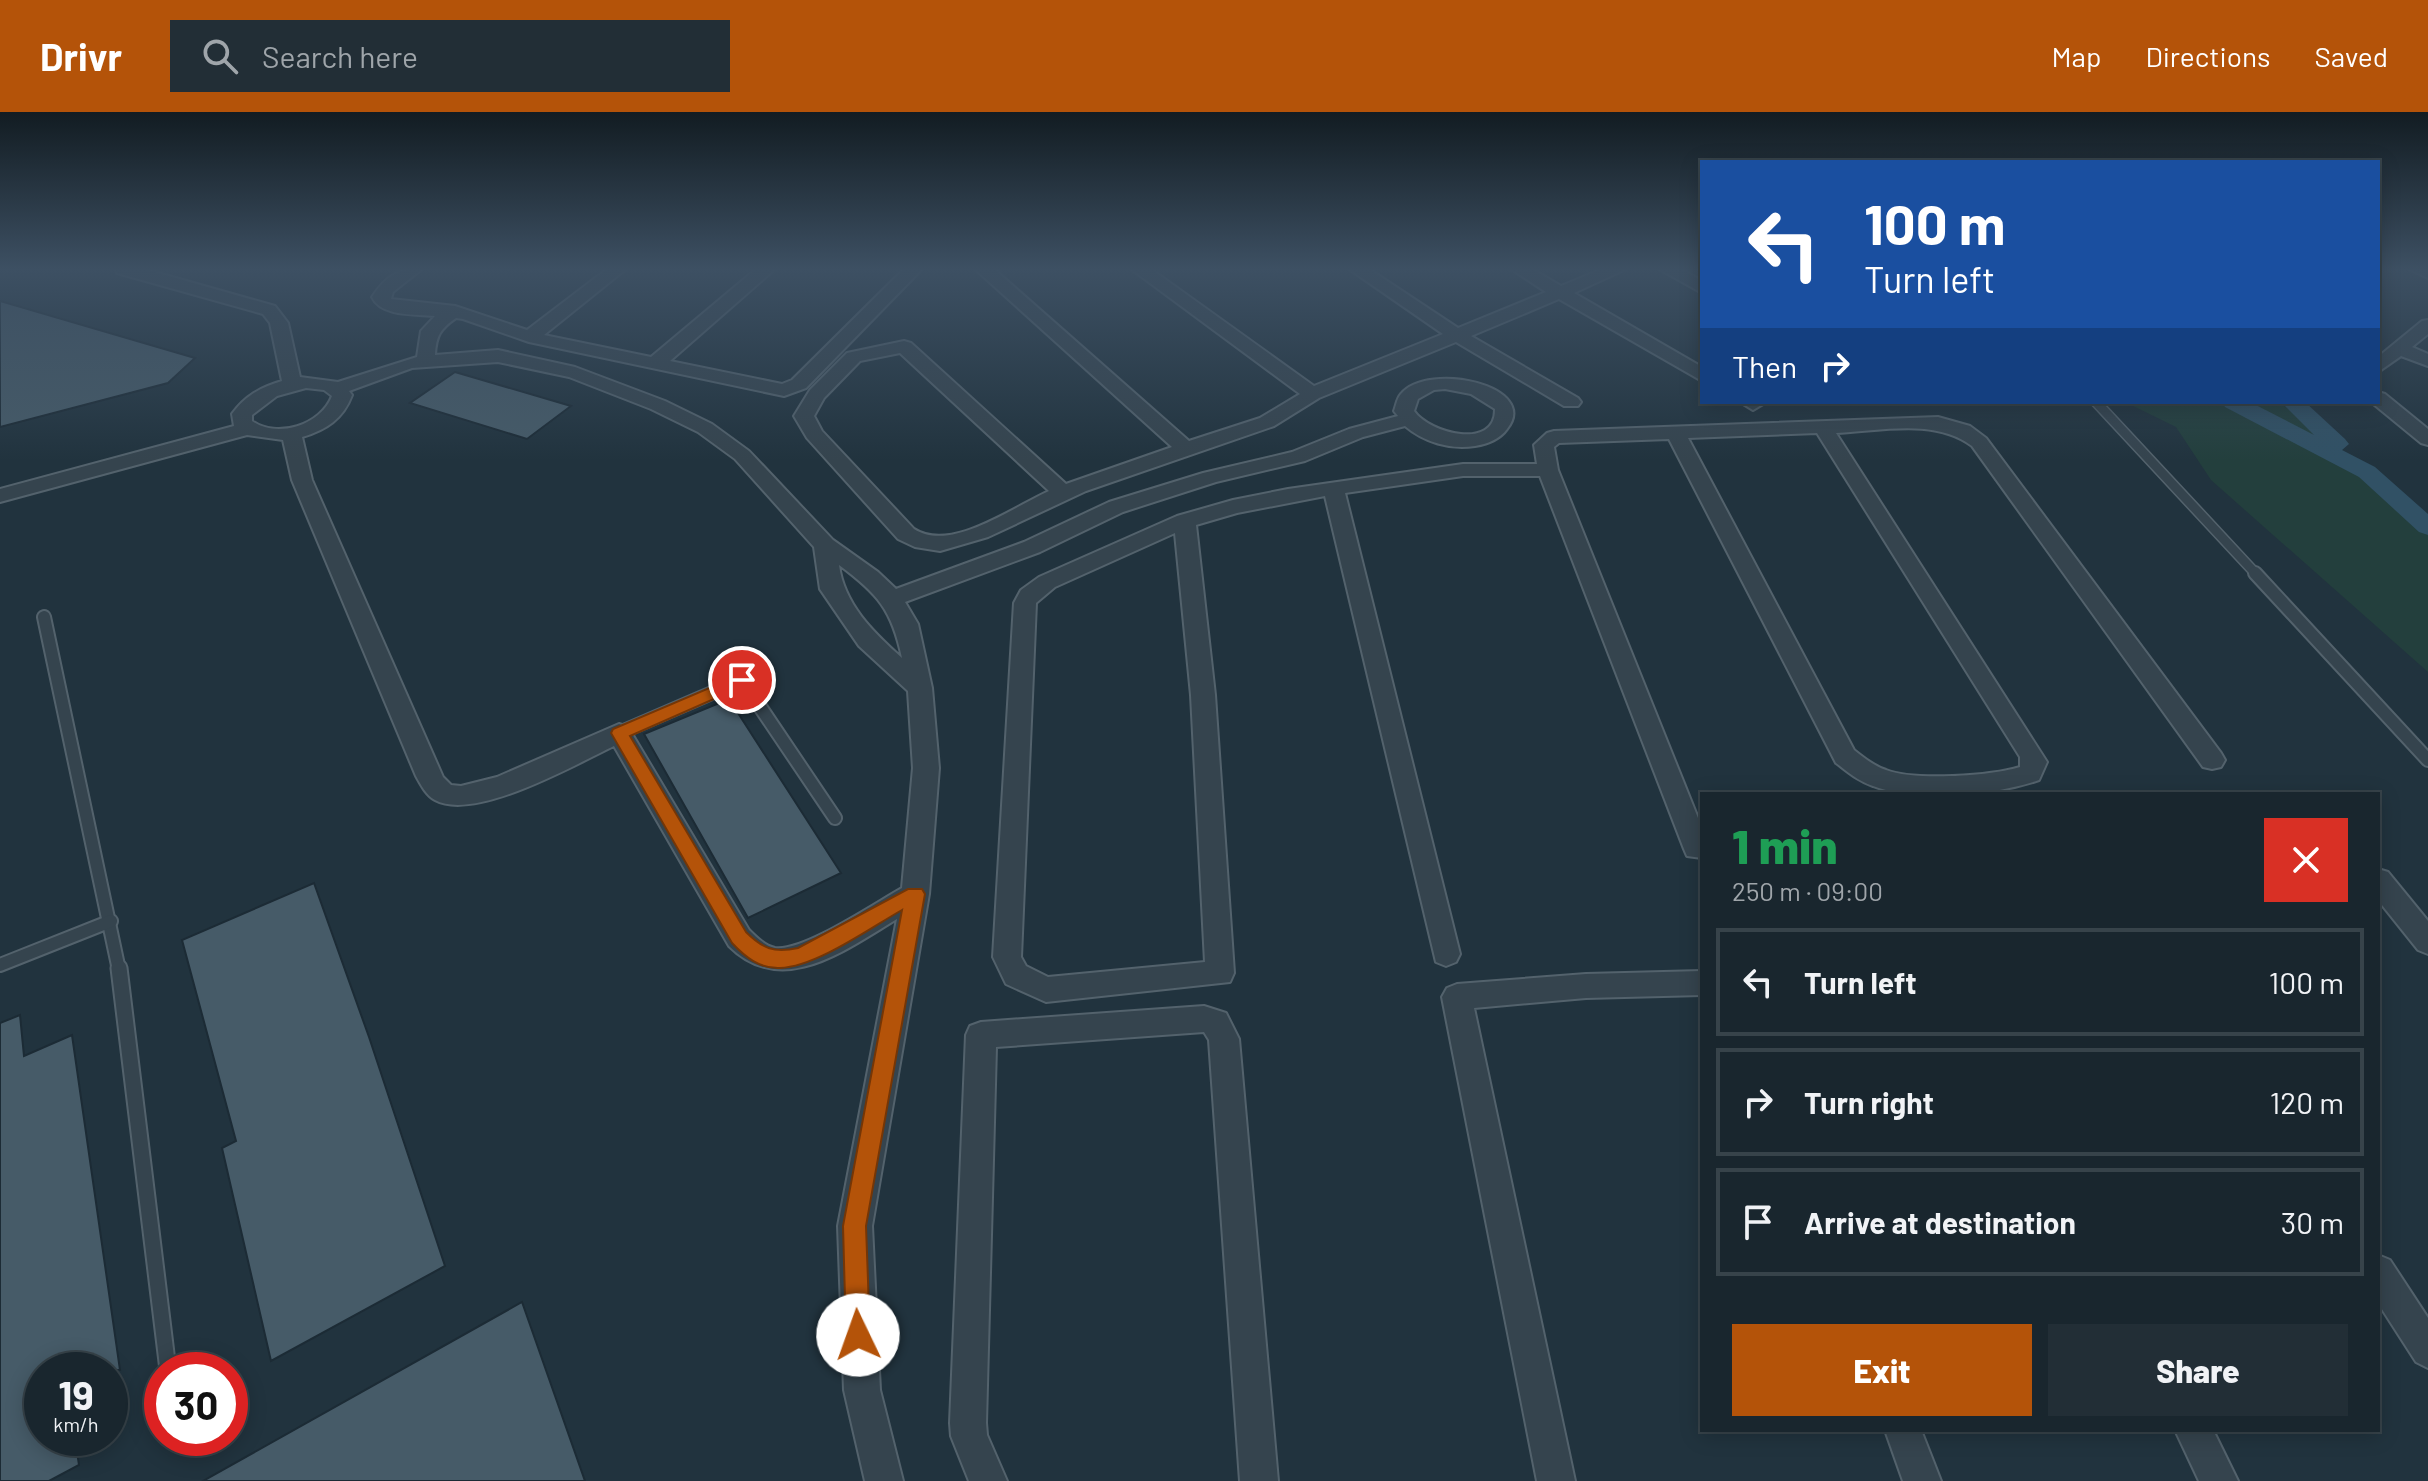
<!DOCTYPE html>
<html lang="en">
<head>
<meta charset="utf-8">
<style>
  :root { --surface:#19262e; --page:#222e36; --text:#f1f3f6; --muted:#9fa5aa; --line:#37434a; --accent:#b45309 }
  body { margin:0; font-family:Barlow,sans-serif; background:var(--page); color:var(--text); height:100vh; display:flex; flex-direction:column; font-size:30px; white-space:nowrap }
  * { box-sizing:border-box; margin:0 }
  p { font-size:26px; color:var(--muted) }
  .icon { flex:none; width:44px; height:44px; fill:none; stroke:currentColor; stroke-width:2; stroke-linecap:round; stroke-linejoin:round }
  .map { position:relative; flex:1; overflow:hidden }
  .drawer { position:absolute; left:1700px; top:680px; width:680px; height:640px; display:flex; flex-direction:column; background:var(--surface); border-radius:0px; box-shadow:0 4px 20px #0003,0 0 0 2px var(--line) }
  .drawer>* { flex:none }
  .hud { position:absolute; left:1700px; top:48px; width:680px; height:244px; border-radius:0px; box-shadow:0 4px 20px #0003,0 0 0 2px var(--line); background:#1a4fa0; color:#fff; overflow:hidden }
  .speed { position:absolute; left:24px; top:1240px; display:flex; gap:16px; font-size:40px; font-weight:700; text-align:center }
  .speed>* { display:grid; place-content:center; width:104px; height:104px; border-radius:50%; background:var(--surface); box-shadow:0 4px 20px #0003,0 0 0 2px var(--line); line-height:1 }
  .speed small { font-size:20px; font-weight:400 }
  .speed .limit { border:12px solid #d22; background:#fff; color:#111 }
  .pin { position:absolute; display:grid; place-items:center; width:68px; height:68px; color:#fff; margin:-34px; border:4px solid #fff; border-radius:50%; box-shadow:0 2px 8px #0007 }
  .me { position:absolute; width:88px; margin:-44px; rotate:357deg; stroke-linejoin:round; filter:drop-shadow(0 0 6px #0008) }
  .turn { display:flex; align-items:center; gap:28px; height:168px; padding:0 32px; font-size:36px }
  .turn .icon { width:104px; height:104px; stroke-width:2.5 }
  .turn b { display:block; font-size:56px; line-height:68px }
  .then { display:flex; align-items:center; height:76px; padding:0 32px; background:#0003; gap:16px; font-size:30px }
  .round { display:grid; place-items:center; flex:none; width:84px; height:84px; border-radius:0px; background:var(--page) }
  .head { display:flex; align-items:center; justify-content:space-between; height:136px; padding:0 32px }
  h1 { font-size:48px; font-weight:800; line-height:60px; color:#1e9e55 }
  .action { display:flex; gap:16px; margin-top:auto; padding:16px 32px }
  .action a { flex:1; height:92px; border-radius:0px; background:var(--accent); color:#fff; font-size:32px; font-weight:800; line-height:92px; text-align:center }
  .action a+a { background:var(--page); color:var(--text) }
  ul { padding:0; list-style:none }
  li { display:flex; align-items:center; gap:24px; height:108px; margin:0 16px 12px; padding:0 16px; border:4px solid var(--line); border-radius:0px }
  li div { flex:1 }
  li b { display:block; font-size:30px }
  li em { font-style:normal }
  header { display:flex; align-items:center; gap:48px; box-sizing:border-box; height:112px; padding:0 40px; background:var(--accent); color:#fff }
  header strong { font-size:38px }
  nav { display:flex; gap:44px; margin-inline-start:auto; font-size:28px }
  .search { width:560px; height:72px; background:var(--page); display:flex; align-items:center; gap:20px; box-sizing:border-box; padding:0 28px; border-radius:0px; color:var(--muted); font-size:30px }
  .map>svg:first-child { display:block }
</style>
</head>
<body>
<header>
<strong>Drivr</strong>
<div class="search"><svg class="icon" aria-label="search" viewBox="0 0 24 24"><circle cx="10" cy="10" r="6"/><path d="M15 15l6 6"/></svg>Search here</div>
<nav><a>Map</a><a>Directions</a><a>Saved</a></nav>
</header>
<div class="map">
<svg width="2428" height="1369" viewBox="0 0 2428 1369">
  <rect width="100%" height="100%" fill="#21333e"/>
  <polygon fill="#233f3d" points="2125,290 2279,290 2428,404 2428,560 2211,368 2176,315"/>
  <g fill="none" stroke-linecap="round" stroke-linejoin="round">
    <polygon fill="#315165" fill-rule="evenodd" points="2222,290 2250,290 2314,323 2281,290 2305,290 2345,327 2349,332 2342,338 2375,355 2428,402 2428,423 2419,420 2359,365 2225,295"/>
  </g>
  <g fill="#465b68" stroke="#1c2b35" stroke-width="2">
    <polygon points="0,189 195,246 168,271 0,315"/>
    <polygon points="455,260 571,294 527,327 410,291"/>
    <polygon points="729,587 841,761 748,806 644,622"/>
    <polygon points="314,771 369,925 445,1154 271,1249 222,1036 236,1029 182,828"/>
    <polygon points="20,903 24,944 72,923 120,1258 42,1258 42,1326 75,1326 79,1353 49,1369 0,1369 0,911"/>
    <polygon points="522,1190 585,1369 203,1369"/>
  </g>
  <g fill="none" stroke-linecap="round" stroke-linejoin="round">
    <g stroke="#53626c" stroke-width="12">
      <polyline id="lane-far2" points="2096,290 2257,463"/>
    </g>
    <g stroke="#53626c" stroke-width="16">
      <g id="lane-far1">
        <polyline points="2255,461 2428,648"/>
        <polyline points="44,505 119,858"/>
        <polyline points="619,621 742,568 835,706"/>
        <polyline points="0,853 111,809"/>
      </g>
    </g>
    <g stroke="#53626c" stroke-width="19">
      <polyline id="lane" points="119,856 168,1258"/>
    </g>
    <g stroke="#53626c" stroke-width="4">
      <g id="street">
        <path d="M115,157h29l131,37 13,17 12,54 38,5 79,-25 4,-26 14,-15c-19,-2 -54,1 -63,-19 14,-21 25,-28 50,-28l-29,23 -2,7 64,7 72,24 80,-61h19l-82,66 107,22 105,-88h19l-105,92 112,23 10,-4 112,-111h18l-116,119 -22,8 -255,-54 -66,-23 -7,-1c-16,11 -20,18 -21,37l63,-5 77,17 90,34 47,23 37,27 84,89 45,32 18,17 128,-47 85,-40 94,-29 89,-21 57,-23 49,-13 -4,-5c2,-5 3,-13 7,-17 27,-33 140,-8 106,35 -7,10 -20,15 -32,17 -25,4 -51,-4 -70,-20l-42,11 -58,24 -89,21 -93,30 -83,40 -135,50 13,22 14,64 7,80 -10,126 -57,332 8,164 23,91h-38l-21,-91 -6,-164 59,-307c-52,31 -115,80 -168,27l-115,-200c-38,18 -139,76 -179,54 -9,-5 -14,-15 -19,-24l-124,-296 -9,-40 -36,-5 -247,67v-13l234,-63 -2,-12c13,-18 29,-27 50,-33l-12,-58 -7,-9 -146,-41zM498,250l71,15 82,32 47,23 37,27 79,88 6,42 39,57 49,45 5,77 -11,120c-27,15 -99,64 -127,60 -10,-2 -19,-11 -26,-18l-121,-203 -9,-3 -122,53 -36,9 -10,-1 -8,-8 -131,-297 -10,-43c24,-7 41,-18 50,-42l-3,-4 63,-23zM306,276l18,2 8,6c-11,29 -55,43 -80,25v-6l25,-19zM1445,277l26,5 24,15c1,41 -65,25 -81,2l4,-12 16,-9zM839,453c39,29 53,45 63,93 -29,-26 -58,-54 -63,-93z"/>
        <path d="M975,157h19l195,172 71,-23 40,-24 -169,-125h20l163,117 129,-52 -94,-65h20l89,59 88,-36 -35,-23h21l29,17 41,-17h24l-52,24 128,74v14l-143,-82 -88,37 107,62 3,4 -3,4h-14l-108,-64 -137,56 -45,28 -188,65 -98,46 -48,14 -25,-4 -17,-8 -91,-101 -13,-22 16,-26 37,-37 57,-12 7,2 155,141 106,-37zM900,241l149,138c-36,16 -98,62 -135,38l-92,-98 -8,-15 10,-18 36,-37z"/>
        <polygon points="1659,157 1681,157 1702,169 1702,181"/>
        <polygon points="2409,157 2428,157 2428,166"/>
        <polygon points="2428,208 2428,222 2412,235 2428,242 2428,254 2401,244 2378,260 2378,245 2422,209"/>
        <polygon points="2378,280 2385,282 2428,317 2428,333 2421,331 2371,290 2378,290"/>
        <polygon points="1740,290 1761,290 1763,292 1753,298"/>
        <path d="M1938,305l32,9 16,12 235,315 4,7 -4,7 -9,2 -9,-2 -231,-321c-37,-28 -91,-15 -136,-13l211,329 -8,18c-43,15 -123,23 -166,6 -15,-5 -25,-14 -37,-23l-167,-324 -110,4 -5,4 4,23 144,358v30l-15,-2 -3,-7 -144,-373h-77l-118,17 115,461 -4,8 -10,4 -10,-4 -111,-466 -88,17 -41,12 19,170 19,278 -4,9 -184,20 -40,-18 -13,-27 21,-354 7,-13 18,-13 138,-61 56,-16 55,-11 175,-25h74l-3,-19 13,-12 7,-2zM1817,321l203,324v10c-29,9 -106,14 -134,3 -12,-4 -22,-12 -32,-20l-166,-312zM1175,421l16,162 14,267 -157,15 -22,-11 -5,-9 15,-354 19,-16z"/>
        <polygon points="2378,757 2388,760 2428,809 2428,842 2418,838 2378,788"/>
        <polygon points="1702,859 1702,883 1586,886 1474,896 1575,1369 1537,1369 1442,885 1447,876 1457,872 1586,862"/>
        <polygon points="1204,894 1226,901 1239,927 1278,1369 1240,1369 1209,928 1204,920 996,935 986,1311 987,1323 1007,1369 969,1369 951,1324 950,1311 966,923 970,914 981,910"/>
        <polygon points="2378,1143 2390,1148 2428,1206 2428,1256 2416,1250 2378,1191"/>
        <polygon points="1885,1318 1921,1318 1941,1369 1903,1369"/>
        <polygon points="2175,1318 2213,1318 2238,1369 2199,1369"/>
      </g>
    </g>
    <use href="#lane-far2" stroke="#35444e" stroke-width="9"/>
    <use href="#lane-far1" stroke="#35444e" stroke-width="12"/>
    <use href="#lane" stroke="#35444e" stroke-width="15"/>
    <use href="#street" fill="#35444e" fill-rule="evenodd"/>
  </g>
  <linearGradient id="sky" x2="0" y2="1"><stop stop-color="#121c22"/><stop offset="0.45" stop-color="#3d5063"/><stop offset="1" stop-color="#3d5063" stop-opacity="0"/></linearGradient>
  <rect width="2428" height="349" fill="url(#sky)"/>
  <path fill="#b45309" stroke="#753606" stroke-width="2" d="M742,562l6,2 2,4 -2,4 -118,52 116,196c17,17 28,21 52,16l110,-59h14l3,5 -59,332 4,109 -3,9 -9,3 -8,-3 -4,-9 -3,-109 59,-316c-32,18 -86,57 -122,58 -20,1 -35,-11 -48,-25l-121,-210 2,-4z"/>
</svg>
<div class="speed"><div>19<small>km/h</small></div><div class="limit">30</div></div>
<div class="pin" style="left:742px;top:568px;background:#d93025"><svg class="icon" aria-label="arrive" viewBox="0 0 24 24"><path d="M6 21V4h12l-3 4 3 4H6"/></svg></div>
<svg class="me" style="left:858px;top:1223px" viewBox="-20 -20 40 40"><circle r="19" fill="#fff"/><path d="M0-13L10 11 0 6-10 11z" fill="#b45309"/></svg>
<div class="hud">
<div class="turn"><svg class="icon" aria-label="left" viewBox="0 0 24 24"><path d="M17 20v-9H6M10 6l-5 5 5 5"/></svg><div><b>100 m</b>Turn left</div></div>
<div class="then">Then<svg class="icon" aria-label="right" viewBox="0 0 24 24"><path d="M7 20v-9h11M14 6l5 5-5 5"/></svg></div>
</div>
<section class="drawer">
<div class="head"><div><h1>1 min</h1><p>250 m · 09:00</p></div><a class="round" style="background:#d93025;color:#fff"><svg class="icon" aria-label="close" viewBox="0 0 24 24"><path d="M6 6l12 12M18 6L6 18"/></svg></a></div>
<ul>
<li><svg class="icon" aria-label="left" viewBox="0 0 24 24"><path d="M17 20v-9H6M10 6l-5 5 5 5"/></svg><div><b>Turn left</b></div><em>100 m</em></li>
<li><svg class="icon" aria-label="right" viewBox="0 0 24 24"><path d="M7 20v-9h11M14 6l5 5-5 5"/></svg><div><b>Turn right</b></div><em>120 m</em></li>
<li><svg class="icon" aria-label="arrive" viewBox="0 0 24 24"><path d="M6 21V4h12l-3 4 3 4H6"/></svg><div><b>Arrive at destination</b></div><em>30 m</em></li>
</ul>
<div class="action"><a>Exit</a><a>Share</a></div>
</section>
</div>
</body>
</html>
